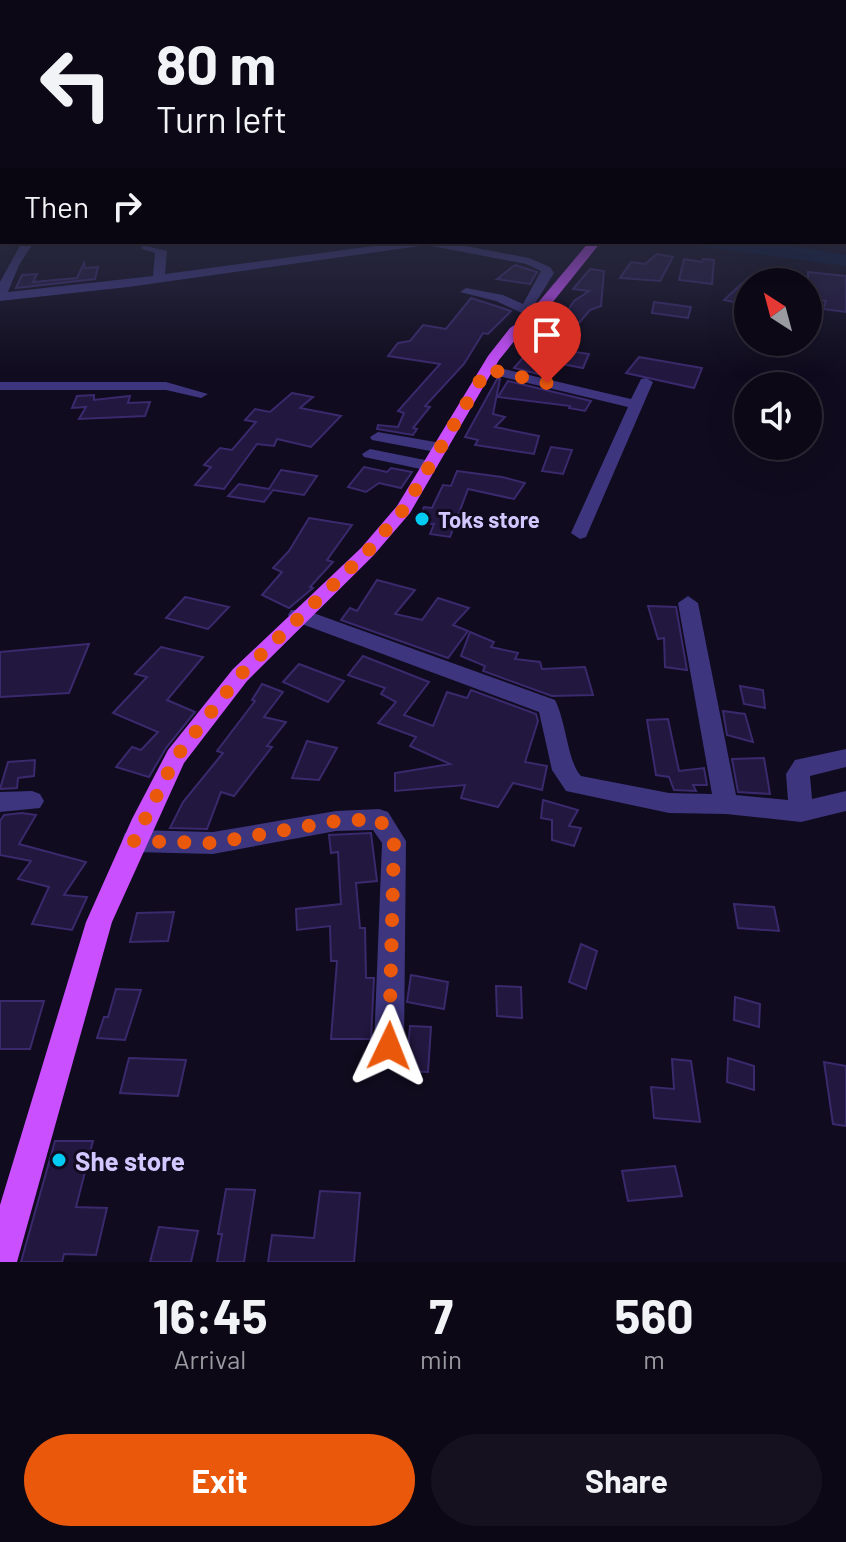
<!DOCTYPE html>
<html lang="en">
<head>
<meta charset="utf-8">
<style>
  :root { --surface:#0c0816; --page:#15111f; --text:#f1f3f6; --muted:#9a9aa1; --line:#2c2935; --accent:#ea580c }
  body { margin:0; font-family:Barlow,sans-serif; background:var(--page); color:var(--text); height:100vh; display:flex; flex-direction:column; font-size:30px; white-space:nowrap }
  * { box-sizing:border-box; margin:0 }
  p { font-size:26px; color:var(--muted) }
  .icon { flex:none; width:44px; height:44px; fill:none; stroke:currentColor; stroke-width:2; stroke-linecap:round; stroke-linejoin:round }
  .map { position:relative; height:1262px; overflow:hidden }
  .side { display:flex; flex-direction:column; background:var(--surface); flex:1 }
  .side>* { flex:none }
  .hud { position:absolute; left:0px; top:0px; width:846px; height:244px; box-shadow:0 8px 32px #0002,0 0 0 2px var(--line); background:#0c0816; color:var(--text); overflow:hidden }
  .needle { width:52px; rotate:324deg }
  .tools { position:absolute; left:734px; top:268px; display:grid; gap:16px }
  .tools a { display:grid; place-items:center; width:88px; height:88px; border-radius:50%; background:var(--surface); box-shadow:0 8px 32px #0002,0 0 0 2px var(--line); font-size:40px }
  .pin { position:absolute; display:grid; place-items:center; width:68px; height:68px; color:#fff; margin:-82px -34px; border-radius:50% 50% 50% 0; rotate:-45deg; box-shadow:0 0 8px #0007 }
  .pin .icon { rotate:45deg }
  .me { position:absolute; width:88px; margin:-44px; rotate:2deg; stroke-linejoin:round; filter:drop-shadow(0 0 6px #0008) }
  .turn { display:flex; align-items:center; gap:28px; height:168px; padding:0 24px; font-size:36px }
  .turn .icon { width:104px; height:104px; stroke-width:2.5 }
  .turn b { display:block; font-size:56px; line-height:68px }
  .then { display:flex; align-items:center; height:76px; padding:0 24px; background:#0003; gap:16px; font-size:30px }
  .eta { display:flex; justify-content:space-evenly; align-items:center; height:136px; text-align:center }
  .eta b { font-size:48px; font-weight:700; line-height:56px }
  .cta { display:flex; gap:16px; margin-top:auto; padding:16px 24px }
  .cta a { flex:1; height:92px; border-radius:48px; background:var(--accent); color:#fff; font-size:32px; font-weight:700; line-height:92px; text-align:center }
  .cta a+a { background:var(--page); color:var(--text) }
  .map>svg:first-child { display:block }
</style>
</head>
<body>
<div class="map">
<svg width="846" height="1262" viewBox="0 0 846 1262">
  <rect width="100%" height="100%" fill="#100b1e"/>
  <polygon fill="#08173b" points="666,242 775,242 846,255 846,266"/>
  <g fill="#22173f" stroke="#3a296c" stroke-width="2">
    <polygon points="657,254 673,257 660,281 620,278 631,262 645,264"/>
    <polygon points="684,259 702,262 703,259 714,260 712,284 679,280"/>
    <polygon points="84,263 85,268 98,267 95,279 16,288 22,275 37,274 33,282 77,278"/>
    <polygon points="515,265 537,272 530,284 497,279"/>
    <polygon points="590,269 604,271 601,306 590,310 579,323 561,321 574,301 589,291 573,289"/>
    <polygon points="808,272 846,276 846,312 823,309 826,301 808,298"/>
    <polygon points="748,278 748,305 724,300"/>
    <polygon points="471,298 511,311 488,334 483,333 464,364 425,406 430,407 413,428 417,429 413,435 377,429 378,425 398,427 404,413 398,411 440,364 388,356 398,343 410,341 423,325 446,329"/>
    <polygon points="654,302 691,307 688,318 652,313"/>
    <polygon points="535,344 555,349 589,354 583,368 557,363 546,376 514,368"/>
    <polygon points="639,357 702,368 694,388 626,373"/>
    <polygon points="497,379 500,379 493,414 505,417 495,427 539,436 534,454 475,445 478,440 465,437"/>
    <polygon points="508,381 591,401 585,411 569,408 570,406 498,397"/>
    <polygon points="292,393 313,397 300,408 341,416 311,447 277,439 274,446 257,444 224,489 195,485 211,467 204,465 220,448 232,450 256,422 245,420 255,409 270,412"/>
    <polygon points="94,395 94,400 130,396 128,403 150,402 145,416 79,419 86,407 72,408 77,396"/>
    <polygon points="551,447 572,450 563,474 542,471"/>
    <polygon points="364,467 387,472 391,468 412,472 401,488 379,483 366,492 348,487"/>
    <polygon points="281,470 317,476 304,495 273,490 264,502 228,496 239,484 269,489"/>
    <polygon points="457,471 502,477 525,483 514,499 468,489 450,537 430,534 434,524 417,523 424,507 432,508 443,485 451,486"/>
    <polygon points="309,518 352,525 327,560 333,562 310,587 313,588 289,608 262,595 282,572 273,568 289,551"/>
    <polygon points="377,580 415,590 395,614 422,620 438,598 469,608 453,625 468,631 448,658 341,620 350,608 357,611"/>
    <polygon points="185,597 229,607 208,629 166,618"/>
    <polygon points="648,606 676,607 687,670 665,667 664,638 658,639"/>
    <polygon points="470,632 494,642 491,647 518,653 515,659 540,662 542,669 585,667 593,695 552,696 483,671 485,666 461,656"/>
    <polygon points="89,644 69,693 0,697 0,652"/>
    <polygon points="161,647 203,657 167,700 195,712 166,748 149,777 116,767 132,747 141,750 158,732 113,713 147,677 135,674"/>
    <polygon points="363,656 429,682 404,715 433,726 447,692 467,698 471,690 536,714 538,721 525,762 547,766 542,790 513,783 498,807 461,798 465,785 395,791 395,773 450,764 410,746 416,737 378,723 396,702 381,694 385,688 348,675"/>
    <polygon points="299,664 344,681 328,702 283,682"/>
    <polygon points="262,684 283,692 264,717 286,722 267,746 272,747 234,796 221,792 207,829 170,828 183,802 223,753 217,751 255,701 252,700"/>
    <polygon points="740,686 763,690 765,708 744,704"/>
    <polygon points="723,711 745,714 753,742 727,735"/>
    <polygon points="668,719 679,771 704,768 707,785 693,785 696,791 674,790 669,777 656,775 647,720"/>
    <polygon points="307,741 337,748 319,780 292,778"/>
    <polygon points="764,758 770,794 738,792 732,759"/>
    <polygon points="35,760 34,776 18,778 17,788 0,789 8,762"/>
    <polygon points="543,800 578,810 569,826 581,828 574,846 552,840 552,820 541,818"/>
    <polygon points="22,813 36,815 19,844 86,862 64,895 87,897 72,930 32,924 49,887 18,879 31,861 0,855 0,821 4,815"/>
    <polygon points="371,833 377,881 356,883 360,928 365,928 366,978 374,978 371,1039 331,1039 337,961 331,961 330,926 297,930 296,909 341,904 338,852 331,853 329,835"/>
    <polygon points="734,904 774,907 779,931 738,928"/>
    <polygon points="174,912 168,941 130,942 137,913"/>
    <polygon points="581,944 597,951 586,989 569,982"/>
    <polygon points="411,975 448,982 444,1009 407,1002"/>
    <polygon points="496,986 521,987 522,1018 497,1016"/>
    <polygon points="116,989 141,990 125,1040 97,1038 104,1017 108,1017"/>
    <polygon points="735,997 760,1004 759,1027 734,1020"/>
    <polygon points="0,1001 44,1001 30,1049 0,1049"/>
    <polygon points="410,1026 431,1027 428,1072 406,1071"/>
    <polygon points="129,1058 186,1060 178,1096 120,1093"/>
    <polygon points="728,1058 754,1066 754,1090 727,1082"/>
    <polygon points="672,1059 691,1061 700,1122 654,1118 651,1087 674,1089"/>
    <polygon points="824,1062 846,1066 846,1126 833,1124"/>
    <polygon points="55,1141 93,1141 76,1207 107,1208 96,1255 64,1254 62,1262 21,1262"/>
    <polygon points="675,1166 682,1196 628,1201 622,1171"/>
    <polygon points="226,1189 255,1190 244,1262 217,1262 222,1234 218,1234"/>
    <polygon points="320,1191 360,1193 354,1262 268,1262 272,1235 314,1238"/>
    <polygon points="159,1227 198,1231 191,1262 150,1262"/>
  </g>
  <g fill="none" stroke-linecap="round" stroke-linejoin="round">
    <g fill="#3d357e" fill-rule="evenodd">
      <polygon points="22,242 34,242 19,265 8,292 153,276 155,253 142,249 142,245 167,251 165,274 403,242 445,242 529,258 550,267 554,273 533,307 537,320 531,324 526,323 522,313 496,301 460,292 466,288 503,295 523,304 541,271 526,264 427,245 128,287 0,301 0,282"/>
      <polygon points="487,365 631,399 641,379 646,378 653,382 586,537 580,539 571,533 628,407 482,372 480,369"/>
      <polygon points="0,382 166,382 208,394 201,398 166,390 0,390"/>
      <polygon points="378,432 441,443 449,448 441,453 372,440 370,437"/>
      <polygon points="370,449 430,461 438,466 430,471 364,457 362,454"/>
      <path d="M688,596l10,7 38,192 52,5 -2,-26 9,-14 51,-11v18l-36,9 2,23 34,-8v20l-45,11 -75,-8 -57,-1 -103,-22 -14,-21 -13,-58 -248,-92 -3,-5 3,-5h14l250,90c11,21 13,63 26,76l88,17 43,1 -34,-191z"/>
      <polygon points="32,791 40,794 44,801 40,808 0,812 0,792"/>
      <polygon points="379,809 388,812 406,841 404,1046 399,1056 389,1061 379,1056 374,1046 382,843 373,830 336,831 213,854 134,852 125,849 122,841 125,833 134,830 213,832 336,811"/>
    </g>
    <polygon fill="#c94fff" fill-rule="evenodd" points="589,242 601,242 536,323 520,334 499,360 410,513 373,556 247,681 184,763 112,922 17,1262 0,1262 0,1205 86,922 132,819 168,750 233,669 361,548 397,506 488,356 510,328 526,317"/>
  </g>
  <linearGradient id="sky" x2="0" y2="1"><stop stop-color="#090610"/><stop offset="0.53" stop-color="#31344c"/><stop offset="1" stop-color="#31344c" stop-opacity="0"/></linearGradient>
  <rect width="846" height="375" fill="url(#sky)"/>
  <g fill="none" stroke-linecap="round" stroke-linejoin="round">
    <polyline stroke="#ea580c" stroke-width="14" stroke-dasharray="0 25.2" points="389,1046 394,841 379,819 336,821 213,843 134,841 176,757 240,675 367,552 404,509 487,369 547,383"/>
  </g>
  <g fill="#00cbf3" stroke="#100b1e" stroke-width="3">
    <circle cx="422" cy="519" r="8"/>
    <circle cx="59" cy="1160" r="8"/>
  </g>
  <g text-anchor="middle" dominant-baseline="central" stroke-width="6" stroke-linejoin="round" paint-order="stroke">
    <g font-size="22" font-weight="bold" fill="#d2c8ff" stroke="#100b1e" text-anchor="start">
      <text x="438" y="519">Toks store</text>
    </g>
    <g font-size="26" font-weight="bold" fill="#d2c8ff" stroke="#100b1e" text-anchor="start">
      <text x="75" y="1160">She store</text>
    </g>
  </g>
</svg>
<div class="tools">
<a><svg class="needle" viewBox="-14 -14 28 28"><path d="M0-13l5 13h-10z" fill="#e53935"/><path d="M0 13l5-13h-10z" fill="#9a9aa1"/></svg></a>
<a><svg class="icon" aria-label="sound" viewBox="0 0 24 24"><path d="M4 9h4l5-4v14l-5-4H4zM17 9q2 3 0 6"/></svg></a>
</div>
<div class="pin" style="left:547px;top:383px;background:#d93025"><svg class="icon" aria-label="arrive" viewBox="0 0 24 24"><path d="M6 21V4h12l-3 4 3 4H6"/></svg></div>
<svg class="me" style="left:389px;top:1046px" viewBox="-20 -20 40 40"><path d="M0-17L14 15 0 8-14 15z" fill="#ea580c" stroke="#fff" stroke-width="4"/></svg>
<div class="hud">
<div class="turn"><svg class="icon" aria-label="left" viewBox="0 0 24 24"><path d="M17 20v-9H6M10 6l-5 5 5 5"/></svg><div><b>80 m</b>Turn left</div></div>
<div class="then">Then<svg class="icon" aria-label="right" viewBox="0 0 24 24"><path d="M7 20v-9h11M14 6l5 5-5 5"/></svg></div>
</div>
</div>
<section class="side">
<div class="eta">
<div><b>16:45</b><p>Arrival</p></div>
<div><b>7</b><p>min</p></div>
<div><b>560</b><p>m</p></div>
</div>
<div class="cta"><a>Exit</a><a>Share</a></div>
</section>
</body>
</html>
